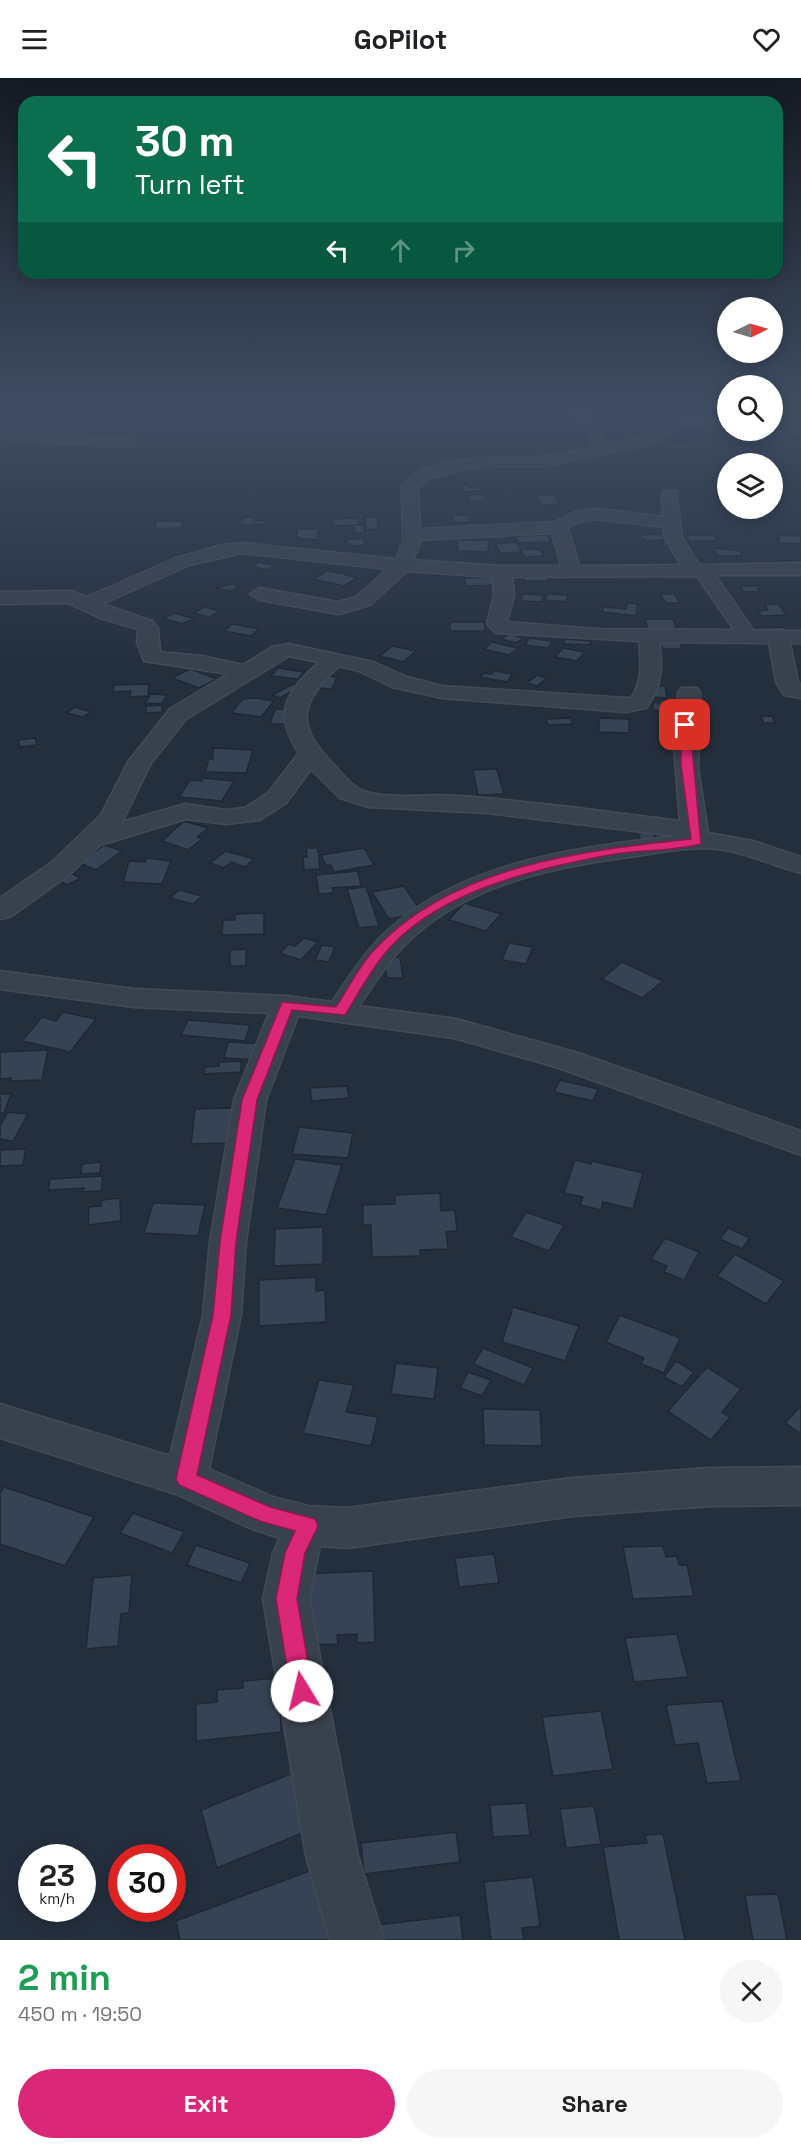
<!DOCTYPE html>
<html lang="en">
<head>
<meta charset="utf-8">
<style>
  :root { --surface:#fff; --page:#f6f6f6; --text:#202124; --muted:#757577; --accent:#db2777 }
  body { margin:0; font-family:"Space Grotesk",sans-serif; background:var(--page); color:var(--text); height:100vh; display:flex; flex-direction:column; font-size:22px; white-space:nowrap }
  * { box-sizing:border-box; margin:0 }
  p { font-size:20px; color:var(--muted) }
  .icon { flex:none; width:33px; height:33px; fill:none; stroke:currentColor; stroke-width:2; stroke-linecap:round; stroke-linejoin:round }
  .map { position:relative; height:1862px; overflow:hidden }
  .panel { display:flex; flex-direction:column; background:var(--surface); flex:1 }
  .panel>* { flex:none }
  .banner { position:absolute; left:18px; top:18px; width:765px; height:183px; border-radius:18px; box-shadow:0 3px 15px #0003; background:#0b6e4f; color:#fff; overflow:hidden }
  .needle { width:39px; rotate:85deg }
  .tools { position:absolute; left:717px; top:219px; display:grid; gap:12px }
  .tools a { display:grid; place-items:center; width:66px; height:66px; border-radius:50%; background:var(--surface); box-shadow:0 3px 15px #0003; font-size:30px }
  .speed { position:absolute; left:18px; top:1766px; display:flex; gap:12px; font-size:30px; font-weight:700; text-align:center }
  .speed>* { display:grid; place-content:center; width:78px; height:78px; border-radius:50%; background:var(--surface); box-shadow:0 3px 15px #0003; line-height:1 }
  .speed small { font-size:15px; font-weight:400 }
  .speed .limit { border:9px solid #d22; background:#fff; color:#111 }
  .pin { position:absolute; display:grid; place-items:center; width:51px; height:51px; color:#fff; margin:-26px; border-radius:12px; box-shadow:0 3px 9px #0006 }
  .me { position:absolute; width:66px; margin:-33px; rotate:351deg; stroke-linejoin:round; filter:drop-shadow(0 0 4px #0008) }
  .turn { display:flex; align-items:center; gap:21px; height:126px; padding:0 18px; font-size:27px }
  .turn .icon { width:78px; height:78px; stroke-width:2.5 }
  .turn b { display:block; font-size:42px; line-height:51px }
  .lanes { display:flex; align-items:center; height:57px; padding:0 18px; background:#0003; justify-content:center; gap:30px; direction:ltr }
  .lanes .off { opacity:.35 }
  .round { display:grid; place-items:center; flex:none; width:63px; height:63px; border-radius:32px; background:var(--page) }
  .summary { display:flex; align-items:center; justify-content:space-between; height:102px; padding:0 18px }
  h1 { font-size:36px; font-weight:600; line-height:45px; color:#1e9e55 }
  .button { display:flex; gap:12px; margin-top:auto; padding:12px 18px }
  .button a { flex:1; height:69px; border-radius:36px; background:var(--accent); color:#fff; font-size:24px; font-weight:600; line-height:69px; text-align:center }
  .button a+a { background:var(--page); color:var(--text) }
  header { display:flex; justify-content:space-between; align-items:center; height:78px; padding:0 18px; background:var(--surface); font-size:27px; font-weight:600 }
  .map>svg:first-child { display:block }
</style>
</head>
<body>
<header><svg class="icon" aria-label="menu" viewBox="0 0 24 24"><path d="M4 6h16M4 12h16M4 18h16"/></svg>GoPilot<svg class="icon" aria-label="heart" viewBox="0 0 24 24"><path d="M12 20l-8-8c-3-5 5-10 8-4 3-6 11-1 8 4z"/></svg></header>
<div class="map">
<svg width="801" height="1862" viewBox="0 0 801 1862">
  <rect width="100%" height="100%" fill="#242f3e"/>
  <g fill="#364354" stroke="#1f2835" stroke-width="1.5">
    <polygon points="679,364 684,365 690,371 674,372 668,365"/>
    <polygon points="468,407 470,410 480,409 482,413 464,414 460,408"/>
    <polygon points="484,416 487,421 481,423 470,423 467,417"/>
    <polygon points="537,417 554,417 559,426 541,427"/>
    <polygon points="597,429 625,431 625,435 597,433"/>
    <polygon points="452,437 469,437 471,444 454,445"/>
    <polygon points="254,439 255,443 265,443 265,446 243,447 242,440"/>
    <polygon points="365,439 377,439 378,451 366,452"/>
    <polygon points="357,440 359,447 333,448 331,441"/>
    <polygon points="156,443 183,443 182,450 155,451"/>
    <polygon points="353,447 363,447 365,455 355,455"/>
    <polygon points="297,451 318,451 318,462 297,460"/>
    <polygon points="660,456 664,462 647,463 639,457"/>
    <polygon points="547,457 551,464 519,465 515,458"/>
    <polygon points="689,457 714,457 717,463 689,463 687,459"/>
    <polygon points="780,457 801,458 801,466 778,465"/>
    <polygon points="363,460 366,467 351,468 344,462"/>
    <polygon points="458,462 489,462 488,474 457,473"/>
    <polygon points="516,464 523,474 501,475 495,466"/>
    <polygon points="713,470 740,473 742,478 717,478"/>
    <polygon points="520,471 534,471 540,472 544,478 525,479"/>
    <polygon points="258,484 274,487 269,492 253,489"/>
    <polygon points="327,493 349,496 346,497 357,500 344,508 313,501"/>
    <polygon points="523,496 546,496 548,503 525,503"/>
    <polygon points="497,499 500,507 466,508 464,500"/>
    <polygon points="231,506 240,508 231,513 216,510"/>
    <polygon points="741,508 757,508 759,514 743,514"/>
    <polygon points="523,516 542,517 543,524 521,523"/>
    <polygon points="547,516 568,517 566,524 545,522"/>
    <polygon points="660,516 674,516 680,525 666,525"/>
    <polygon points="627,525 638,526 636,538 602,534 603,529 626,531"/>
    <polygon points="779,526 786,537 761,538 758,533 768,532 764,527"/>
    <polygon points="204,529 220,533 210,539 194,535"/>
    <polygon points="175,535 194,541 182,546 163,540"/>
    <polygon points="645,541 673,541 678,554 649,554"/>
    <polygon points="450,544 484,544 485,553 450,553"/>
    <polygon points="232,546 259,551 251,558 224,553"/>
    <polygon points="784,549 788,556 751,556 748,550"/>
    <polygon points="509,556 524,560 516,565 501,561"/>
    <polygon points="529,560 552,563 548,570 525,567"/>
    <polygon points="565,561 591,563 590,567 563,566"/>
    <polygon points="688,561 691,566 680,566 682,571 664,571 655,562"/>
    <polygon points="492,564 518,570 509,577 484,571"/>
    <polygon points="392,568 416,573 403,584 380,578"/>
    <polygon points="563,570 585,574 577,583 555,579"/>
    <polygon points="278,590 304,594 298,601 271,598"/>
    <polygon points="190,591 217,601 199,610 172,600"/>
    <polygon points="494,593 513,596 507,604 480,599 484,595 492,596"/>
    <polygon points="537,597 547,600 537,608 527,605"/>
    <polygon points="323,598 337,599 332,611 317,610"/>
    <polygon points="149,606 148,618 130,619 131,613 113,614 114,607"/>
    <polygon points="293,606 300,609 280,620 272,617"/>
    <polygon points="651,608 665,608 667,620 653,619"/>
    <polygon points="151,616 167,617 162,626 145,625"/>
    <polygon points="257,620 274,623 261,639 231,635 243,621"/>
    <polygon points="659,622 683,624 681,635 652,632 654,624 659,625"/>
    <polygon points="162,627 162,634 146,635 146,628"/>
    <polygon points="75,629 91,634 83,639 67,635"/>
    <polygon points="275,631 292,631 287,646 270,646"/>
    <polygon points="761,638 772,638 775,645 763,645"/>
    <polygon points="570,640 573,646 548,647 546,641"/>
    <polygon points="599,640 629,641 629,655 599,654"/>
    <polygon points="35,660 37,667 20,669 18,662"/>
    <polygon points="213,670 253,672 246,695 205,694 209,681 213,681"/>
    <polygon points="497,691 504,716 478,717 473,692"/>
    <polygon points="203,700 234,703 222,723 179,719 190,702 202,703"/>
    <polygon points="184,743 208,750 197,759 202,761 188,772 162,763"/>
    <polygon points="651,749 656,763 641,763 636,750"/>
    <polygon points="104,767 122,773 96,792 79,785"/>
    <polygon points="306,770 318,770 320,791 304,792 303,779 307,779"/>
    <polygon points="364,770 374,787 334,794 331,787 326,787 321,777"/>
    <polygon points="226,773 254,781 245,789 231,784 224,790 210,785"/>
    <polygon points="147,780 171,783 162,806 123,804 129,783 145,784"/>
    <polygon points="358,793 361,808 332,810 334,815 319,816 316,797"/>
    <polygon points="71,795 81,800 67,807 58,802"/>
    <polygon points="404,808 422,835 389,841 372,814"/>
    <polygon points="366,809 379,848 359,850 347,811"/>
    <polygon points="179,812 202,818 193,826 170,820"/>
    <polygon points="464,825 501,836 486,853 449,842"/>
    <polygon points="264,835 264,856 222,857 223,842 235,842 235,836"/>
    <polygon points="304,860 318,864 301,882 280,875 289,866 295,868"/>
    <polygon points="509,865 533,869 526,886 502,882"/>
    <polygon points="322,867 335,869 329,884 315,882"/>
    <polygon points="246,871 246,888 230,888 230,872"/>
    <polygon points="400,879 403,900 387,900 384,880"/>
    <polygon points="622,884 663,903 642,920 602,901"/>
    <polygon points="63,934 96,941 70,974 22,963 42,939 56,943"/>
    <polygon points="188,942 250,947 245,963 181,957"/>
    <polygon points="228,964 266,966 262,982 224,980"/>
    <polygon points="48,972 42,1002 10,1003 11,1000 0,1001 0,974"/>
    <polygon points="241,983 241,994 204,996 205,989 219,988 219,984"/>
    <polygon points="560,1002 598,1011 593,1023 554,1014"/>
    <polygon points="347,1008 349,1020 312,1023 310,1010"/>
    <polygon points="0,1016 11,1016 4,1035 0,1035"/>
    <polygon points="233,1030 230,1065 191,1066 195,1031"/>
    <polygon points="8,1034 28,1036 13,1063 0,1061 0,1048"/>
    <polygon points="299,1049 353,1055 348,1080 292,1076"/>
    <polygon points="26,1071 23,1087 0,1088 0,1072"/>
    <polygon points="295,1081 342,1087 326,1137 277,1130"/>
    <polygon points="575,1082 591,1086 592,1083 643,1095 633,1131 603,1124 601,1132 580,1127 583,1119 564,1115"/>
    <polygon points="101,1084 100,1095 81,1096 82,1086"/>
    <polygon points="103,1098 101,1113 83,1114 84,1110 48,1112 50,1101"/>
    <polygon points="440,1115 441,1133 455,1132 457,1153 446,1154 448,1171 420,1172 420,1178 372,1179 371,1147 363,1147 363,1127 395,1126 395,1117"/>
    <polygon points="120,1120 121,1143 88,1147 89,1129 101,1128 102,1122"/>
    <polygon points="153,1125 205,1127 198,1158 144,1155"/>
    <polygon points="526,1134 564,1147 549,1173 511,1159"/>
    <polygon points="323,1149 323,1186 274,1188 275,1151"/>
    <polygon points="728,1150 750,1160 742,1171 720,1161"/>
    <polygon points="665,1160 699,1174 684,1202 664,1194 667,1188 651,1181"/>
    <polygon points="735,1176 784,1203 766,1226 717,1198"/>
    <polygon points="316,1199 316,1213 325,1212 326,1244 259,1248 259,1202"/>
    <polygon points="513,1229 579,1248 565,1283 502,1264"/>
    <polygon points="620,1237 680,1260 664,1295 641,1286 644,1280 606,1264"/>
    <polygon points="483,1270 533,1290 524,1307 473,1286"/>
    <polygon points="676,1283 694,1294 682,1309 664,1299"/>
    <polygon points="396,1285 438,1290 434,1321 391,1316"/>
    <polygon points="707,1289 741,1311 722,1334 730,1339 711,1362 668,1333"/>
    <polygon points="468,1294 491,1302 482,1318 460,1310"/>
    <polygon points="319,1302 354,1307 346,1334 378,1339 371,1368 303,1355"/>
    <polygon points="801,1328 801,1356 785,1345"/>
    <polygon points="483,1331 540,1332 542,1368 484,1367"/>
    <polygon points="4,1409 94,1439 65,1488 0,1466 0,1416"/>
    <polygon points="133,1435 184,1454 172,1475 120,1455"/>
    <polygon points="196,1467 250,1485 241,1505 187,1487"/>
    <polygon points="663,1468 666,1479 677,1478 679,1487 687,1487 694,1518 633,1521 623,1469"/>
    <polygon points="494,1476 499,1505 459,1509 455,1480"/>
    <polygon points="373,1493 375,1564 357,1565 357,1556 337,1557 338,1566 303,1567 303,1496"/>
    <polygon points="132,1497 129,1535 121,1536 118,1568 86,1571 93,1500"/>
    <polygon points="677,1556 688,1599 634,1604 625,1560"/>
    <polygon points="280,1600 281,1654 196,1663 196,1626 217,1624 217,1612 243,1610 243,1603"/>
    <polygon points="722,1623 741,1703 707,1705 698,1665 675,1667 666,1627"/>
    <polygon points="601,1633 613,1691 553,1698 542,1639"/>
    <polygon points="293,1695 312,1751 217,1790 201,1732"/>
    <polygon points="526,1725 530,1757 493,1759 490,1727"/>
    <polygon points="594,1728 601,1766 566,1770 560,1731"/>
    <polygon points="456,1754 460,1784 364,1796 361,1765"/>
    <polygon points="663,1756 685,1862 619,1862 603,1769 647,1765 645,1757"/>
    <polygon points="320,1789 341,1862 180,1862 176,1843"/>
    <polygon points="533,1799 540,1848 522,1850 524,1862 491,1862 484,1804"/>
    <polygon points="778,1816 787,1862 753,1862 745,1817"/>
    <polygon points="460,1837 463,1862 379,1862 378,1847"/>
  </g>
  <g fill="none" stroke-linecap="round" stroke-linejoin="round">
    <g stroke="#414a57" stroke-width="3">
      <g id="minor">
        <path d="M567,328h14l20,25 6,13 35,-7 41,-19 45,1v8l-42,-1 -35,18 -104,22 -73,1 -46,12 -10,9 2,41 135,-7 20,-10 21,-3 67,8 -1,-23 2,-3h12l6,46 17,28 102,-2v12h-86l39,56h47v12h-11l8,39 3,4v12l-17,-3 -8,-13 -7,-39 -110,-1c4,25 3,45 -13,66l-20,4 -184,-14 -50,-11 -33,-16 -20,-5c-41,38 -44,60 -3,101 8,9 18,22 31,25 29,8 62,1 91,4 74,5 148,16 222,25l-6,-73 4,-55 3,-5h16l3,5 -2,75 10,65 45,8 48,16v16c-28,-7 -55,-21 -83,-24 -31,-3 -65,5 -96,9 -73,10 -154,28 -210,80 -21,19 -37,44 -53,68l97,13 122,34 223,78v24l-245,-88 -102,-29 -156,-22 -32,84 -20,142 -5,73 -32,154 64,28 35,9 39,2 226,-30 137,-10 91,-1v38l-91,1 -137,10 -226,32 -27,-2 -11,53 49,257 26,84h-54l-24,-84 -43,-257 10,-46 7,-15 -28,-9 -76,-35 -176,-56v-34l170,52 33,-141 7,-73 24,-142 35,-87 -135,-6 -134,-18v-18l134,18 153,7 45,6c18,-27 37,-57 63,-78 77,-64 185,-77 281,-88l-188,-23 -119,-6 -29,-9 -29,-29 -25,34 -26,17 -34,4 -40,-5 -86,26 -30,29 -60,43 -10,2v-21l52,-36 49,-47 27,-53 42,-53 58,-35 -84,-13 -7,-18 1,-14 -38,-11 -32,-15 -68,1v-12l71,-1 16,6 89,-39 46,-13 20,-2 154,16 7,-18 -1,-54c27,-38 106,-26 146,-31 15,-2 30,-6 46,-9l-7,-15zM596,441l68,8v10l17,28 -102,1 -11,-38 7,-5zM552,455l9,33h-59l-89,-6 8,-20zM242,475l146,16 -32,28 -18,5 -78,-14 -10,6 10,6 79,14 31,-9 37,-34 86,6 1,18 -7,29 9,9 143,8c2,19 4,41 -8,57h-5l-184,-12 -35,-9 -34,-15 -84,-18 -17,3 -29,18 -41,-9 -42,-4 -2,-24 -6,-7 -50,-17 87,-39zM697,498l37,54 -139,-1 -88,-7 7,-27 -2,-18zM289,578l30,6c-33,30 -47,51 -20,91l-31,40 -23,15 -19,2 -41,-6 -63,18 29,-59 35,-44z"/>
        <polygon points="772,344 801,347 801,355 772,352"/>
        <polygon points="0,352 44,357 130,360 137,364 130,368 44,365 0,360"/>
      </g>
    </g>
    <use href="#minor" fill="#38414e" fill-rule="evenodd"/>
  </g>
  <linearGradient id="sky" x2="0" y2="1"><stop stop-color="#141a22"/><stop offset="0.56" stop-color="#3f4d63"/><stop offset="1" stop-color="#3f4d63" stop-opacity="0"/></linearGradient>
  <rect width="801" height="588" fill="url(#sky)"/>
  <path fill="#db2777" stroke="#8e194d" stroke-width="1.5" d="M681,645l9,2 11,119c-28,7 -58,6 -86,10 -78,14 -182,37 -233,103 -14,18 -25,39 -37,58l-53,-5 -35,90 -21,142 -5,73 -34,160 73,32 45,12 3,7 -13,27 -8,46 16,92 -4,8 -7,3 -8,-3 -3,-8 -15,-92 9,-46 10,-22 -35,-10 -81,-36 -3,-6 37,-164 7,-73 22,-142 40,-98 54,5c12,-18 23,-41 38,-57 79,-85 208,-99 317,-111l-10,-74z"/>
</svg>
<div class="tools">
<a><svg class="needle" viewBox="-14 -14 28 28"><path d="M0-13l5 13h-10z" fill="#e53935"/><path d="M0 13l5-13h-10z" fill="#757577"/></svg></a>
<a><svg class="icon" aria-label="search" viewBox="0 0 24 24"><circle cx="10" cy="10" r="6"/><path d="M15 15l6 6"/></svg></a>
<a><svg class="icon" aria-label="layers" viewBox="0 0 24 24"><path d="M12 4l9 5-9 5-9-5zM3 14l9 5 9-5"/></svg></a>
</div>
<div class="speed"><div>23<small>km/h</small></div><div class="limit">30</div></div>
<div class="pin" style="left:685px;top:647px;background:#d93025"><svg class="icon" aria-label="arrive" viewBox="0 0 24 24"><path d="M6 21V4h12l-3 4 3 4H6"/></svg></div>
<svg class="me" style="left:302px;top:1613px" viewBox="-20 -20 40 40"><circle r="19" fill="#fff"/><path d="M0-13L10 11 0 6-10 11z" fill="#db2777"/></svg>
<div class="banner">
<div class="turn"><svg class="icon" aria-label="left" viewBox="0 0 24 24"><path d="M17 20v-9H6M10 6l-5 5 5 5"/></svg><div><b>30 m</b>Turn left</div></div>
<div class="lanes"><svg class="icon" aria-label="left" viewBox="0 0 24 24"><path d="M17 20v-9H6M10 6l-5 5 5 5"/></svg><svg class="icon off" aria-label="ahead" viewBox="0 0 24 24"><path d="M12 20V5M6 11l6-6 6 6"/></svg><svg class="icon off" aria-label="right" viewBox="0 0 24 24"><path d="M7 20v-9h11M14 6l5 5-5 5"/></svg></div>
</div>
</div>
<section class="panel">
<div class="summary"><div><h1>2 min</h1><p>450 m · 19:50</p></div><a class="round"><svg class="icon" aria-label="close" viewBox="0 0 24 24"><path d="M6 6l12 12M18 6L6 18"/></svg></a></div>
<div class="button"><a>Exit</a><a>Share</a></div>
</section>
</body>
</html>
